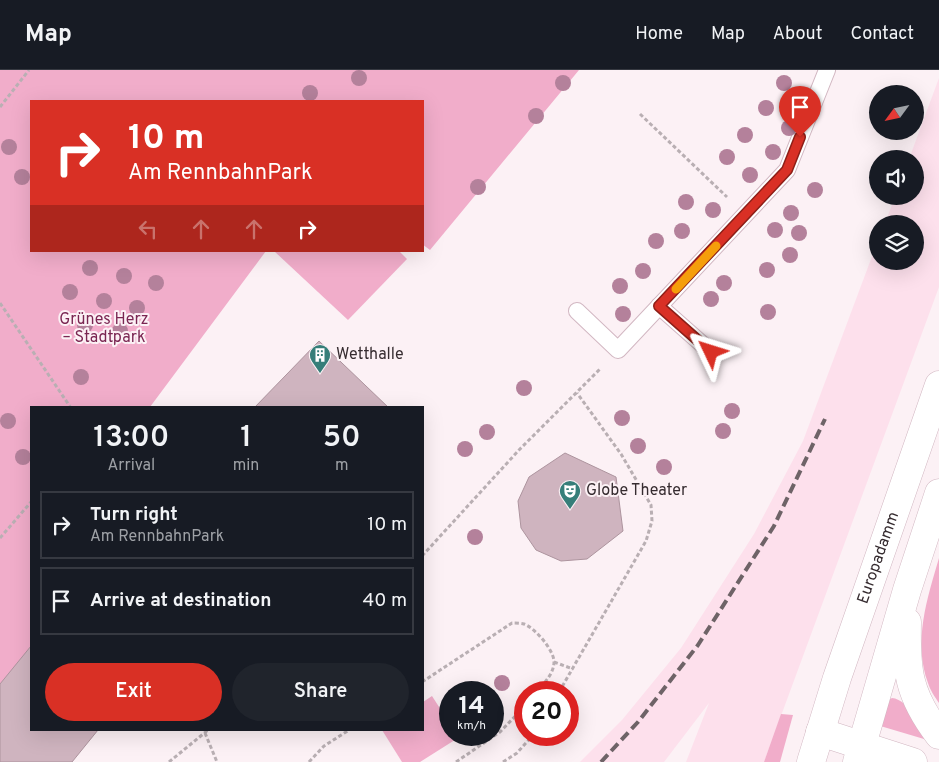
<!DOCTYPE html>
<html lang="en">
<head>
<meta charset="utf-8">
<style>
  :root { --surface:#171b24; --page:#20242c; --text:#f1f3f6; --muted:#9ea1a6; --line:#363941; --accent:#d93025 }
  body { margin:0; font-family:Overpass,sans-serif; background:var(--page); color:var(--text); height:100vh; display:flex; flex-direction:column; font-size:19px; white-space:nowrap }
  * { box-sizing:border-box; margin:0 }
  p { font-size:16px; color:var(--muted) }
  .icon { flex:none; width:28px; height:28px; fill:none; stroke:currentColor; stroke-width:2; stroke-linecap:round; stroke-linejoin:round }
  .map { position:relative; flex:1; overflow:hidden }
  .details { position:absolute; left:30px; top:336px; width:394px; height:325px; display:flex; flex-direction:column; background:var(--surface); border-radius:0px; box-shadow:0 5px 20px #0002 }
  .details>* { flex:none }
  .top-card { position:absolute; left:30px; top:30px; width:394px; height:152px; border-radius:0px; box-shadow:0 5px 20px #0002; background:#d93025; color:#fff; overflow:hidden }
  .needle { width:32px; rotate:237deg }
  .tools { position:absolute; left:869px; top:15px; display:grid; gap:10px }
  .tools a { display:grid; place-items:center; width:55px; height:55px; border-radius:50%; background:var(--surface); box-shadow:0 5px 20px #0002; font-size:25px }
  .speed { position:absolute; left:439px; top:611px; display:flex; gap:10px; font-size:25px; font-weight:700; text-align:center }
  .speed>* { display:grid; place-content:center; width:65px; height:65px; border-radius:50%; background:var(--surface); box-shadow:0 5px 20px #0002; line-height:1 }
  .speed small { font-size:12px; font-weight:400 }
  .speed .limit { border:8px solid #d22; background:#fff; color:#111 }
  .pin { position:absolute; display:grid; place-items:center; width:42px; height:42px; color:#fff; margin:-51px -21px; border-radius:50% 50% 50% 0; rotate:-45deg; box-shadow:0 0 5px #0007 }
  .pin .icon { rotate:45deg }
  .me { position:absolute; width:55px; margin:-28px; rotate:311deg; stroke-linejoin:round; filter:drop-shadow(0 0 4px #0008) }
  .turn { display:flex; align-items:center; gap:18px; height:105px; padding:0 15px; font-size:22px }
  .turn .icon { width:65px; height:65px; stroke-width:2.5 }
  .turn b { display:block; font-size:35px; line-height:42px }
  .lanes { display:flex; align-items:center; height:48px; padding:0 15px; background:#0003; justify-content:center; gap:25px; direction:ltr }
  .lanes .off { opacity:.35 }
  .eta { display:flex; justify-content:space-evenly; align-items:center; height:85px; text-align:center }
  .eta b { font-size:30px; font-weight:600; line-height:35px }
  .cta { display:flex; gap:10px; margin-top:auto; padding:10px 15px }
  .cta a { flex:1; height:58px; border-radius:30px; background:var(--accent); color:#fff; font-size:20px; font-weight:600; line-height:58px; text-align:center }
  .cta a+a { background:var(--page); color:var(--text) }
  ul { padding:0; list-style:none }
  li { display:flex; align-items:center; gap:15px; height:68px; margin:0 10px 8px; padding:0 5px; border:2px solid var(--line); border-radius:0px }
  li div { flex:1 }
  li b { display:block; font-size:19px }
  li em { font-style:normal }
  header { display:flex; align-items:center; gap:30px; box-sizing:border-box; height:70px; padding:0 25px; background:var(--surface); border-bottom:1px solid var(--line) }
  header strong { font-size:24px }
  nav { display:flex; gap:28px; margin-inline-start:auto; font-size:18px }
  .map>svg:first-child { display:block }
</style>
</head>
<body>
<header>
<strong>Map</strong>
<nav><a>Home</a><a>Map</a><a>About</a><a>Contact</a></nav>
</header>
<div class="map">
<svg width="939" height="692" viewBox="0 0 939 692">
  <rect width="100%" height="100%" fill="#fcf1f5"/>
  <polygon fill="#fde0ec" points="939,8 939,217 764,692 686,692 709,633 664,692 580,692 622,650 681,578 754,464 803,371 877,173 878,191 915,191 915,154 885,154 895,126 915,126 915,89 909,89"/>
  <g fill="#f1adca">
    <polygon points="0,0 579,0 430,180 422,174 422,31 31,31 31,181 266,181 150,337 31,338 31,599 0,636"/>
    <polygon points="274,181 399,181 407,189 348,250"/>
    <path d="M939,488v145c-4,-6 -9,-13 -11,-20 -15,-42 -1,-84 11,-125z"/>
    <polygon points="432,626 450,654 450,665 457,665 458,668 420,692 402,692 382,660 422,660 423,632"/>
    <path d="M892,628c17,2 26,26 35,39l-3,2 -47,-14 8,-23z"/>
    <polygon points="781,644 793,645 780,692 764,692"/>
  </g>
  <g fill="#cfb4bf" stroke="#ad949e">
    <polygon points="319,271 389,338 254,338"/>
    <polygon points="565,383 616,407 623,461 587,489 561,491 536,480 521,458 518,431 529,407"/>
    <polygon points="31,576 31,660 98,660 72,692 0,692 0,614"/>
  </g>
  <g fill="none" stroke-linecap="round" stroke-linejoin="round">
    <g stroke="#d2b7c2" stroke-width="18">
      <g id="lane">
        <polyline points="659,236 711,282"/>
        <polyline points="577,241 618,280 787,100 827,0"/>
      </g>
    </g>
    <g stroke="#d2b7c2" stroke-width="29">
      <polyline id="street" points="820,662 913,692"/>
    </g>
    <g stroke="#d2b7c2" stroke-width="29">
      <g id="secondary">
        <path d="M907,552c-1,49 1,72 32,113"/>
        <path id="s1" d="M811,692l26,-84 102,-293"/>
        <polyline points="857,692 907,520 939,423"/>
      </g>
    </g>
    <g stroke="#b9afb3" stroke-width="3" stroke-dasharray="4 2.5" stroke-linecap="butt">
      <polyline points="0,37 29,0"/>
      <polyline points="640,44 727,127"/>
      <polyline points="0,233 71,338"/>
      <polyline points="0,468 31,432"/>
      <polyline points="422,486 519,380 601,298"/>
      <polyline points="554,592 573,599"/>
      <path d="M422,612l90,-59c3,0 8,0 12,1 11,4 30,26 30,38 0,12 -11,22 -17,30"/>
      <polyline points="559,622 646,471 652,451 651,435 621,384 577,323"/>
      <polyline points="205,663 217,692"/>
      <polyline points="169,692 208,660"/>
      <polyline points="309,692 324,676 349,660"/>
      <polyline points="456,692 500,662 525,636"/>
      <polyline points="503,692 517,683 533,665"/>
    </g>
    <use href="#lane" stroke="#fff" stroke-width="16"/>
    <use href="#street" stroke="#fff" stroke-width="28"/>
    <use href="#secondary" stroke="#fff" stroke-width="28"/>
    <polyline stroke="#6e6367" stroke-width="4" stroke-dasharray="10 5" stroke-linecap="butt" points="601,692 638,652 698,575 774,456 825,349"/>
  </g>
  <g fill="#b4819b">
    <circle cx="359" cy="8" r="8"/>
    <circle cx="563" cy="13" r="8"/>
    <circle cx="784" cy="13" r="8"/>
    <circle cx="310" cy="23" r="8"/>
    <circle cx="801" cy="25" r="8"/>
    <circle cx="766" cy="38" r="8"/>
    <circle cx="536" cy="46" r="8"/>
    <circle cx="789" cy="58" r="8"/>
    <circle cx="745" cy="65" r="8"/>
    <circle cx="9" cy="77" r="8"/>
    <circle cx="773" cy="82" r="8"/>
    <circle cx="727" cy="87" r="8"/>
    <circle cx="750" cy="105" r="8"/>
    <circle cx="22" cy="107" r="8"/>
    <circle cx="478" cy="117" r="8"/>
    <circle cx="815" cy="120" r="8"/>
    <circle cx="686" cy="132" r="8"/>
    <circle cx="713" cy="140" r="8"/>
    <circle cx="791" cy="143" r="8"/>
    <circle cx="775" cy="160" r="8"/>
    <circle cx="682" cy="161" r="8"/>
    <circle cx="799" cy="163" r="8"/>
    <circle cx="656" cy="171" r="8"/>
    <circle cx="790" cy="185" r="8"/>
    <circle cx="90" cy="198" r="8"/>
    <circle cx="767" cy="200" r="8"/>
    <circle cx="643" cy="201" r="8"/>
    <circle cx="124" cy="206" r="8"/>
    <circle cx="156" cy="213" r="8"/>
    <circle cx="724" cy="213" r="8"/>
    <circle cx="620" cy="216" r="8"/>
    <circle cx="70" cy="222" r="8"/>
    <circle cx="711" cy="229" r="8"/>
    <circle cx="104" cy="231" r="8"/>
    <circle cx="137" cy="238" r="8"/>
    <circle cx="768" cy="242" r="8"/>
    <circle cx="623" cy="244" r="8"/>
    <circle cx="85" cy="255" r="8"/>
    <circle cx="120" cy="261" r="8"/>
    <circle cx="81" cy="307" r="8"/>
    <circle cx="524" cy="318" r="8"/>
    <circle cx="732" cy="341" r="8"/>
    <circle cx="622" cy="348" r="8"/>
    <circle cx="8" cy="351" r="8"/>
    <circle cx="723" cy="361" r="8"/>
    <circle cx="487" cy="362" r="8"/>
    <circle cx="638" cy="376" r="8"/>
    <circle cx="465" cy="379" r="8"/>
    <circle cx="23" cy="387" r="8"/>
    <circle cx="664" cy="397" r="8"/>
    <circle cx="475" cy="467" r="8"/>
    <circle cx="502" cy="613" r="8"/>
  </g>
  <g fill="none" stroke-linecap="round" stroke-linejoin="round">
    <g stroke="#8d1f18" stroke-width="12">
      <polyline id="route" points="711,282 659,236 787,100 800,67"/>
    </g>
    <use href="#route" stroke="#d93025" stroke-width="9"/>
    <polyline stroke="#f59e0b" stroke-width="9" points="676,219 716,176"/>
  </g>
  <defs>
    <g id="building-pin" transform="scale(1.125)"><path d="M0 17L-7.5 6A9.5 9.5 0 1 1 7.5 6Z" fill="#367e79" stroke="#fcf1f5"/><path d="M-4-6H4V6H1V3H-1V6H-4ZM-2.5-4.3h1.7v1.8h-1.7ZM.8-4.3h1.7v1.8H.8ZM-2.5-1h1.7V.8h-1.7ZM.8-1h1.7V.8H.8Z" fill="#fff"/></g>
    <g id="theatre-pin" transform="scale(1.125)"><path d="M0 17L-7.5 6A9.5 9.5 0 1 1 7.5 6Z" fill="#367e79" stroke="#fcf1f5"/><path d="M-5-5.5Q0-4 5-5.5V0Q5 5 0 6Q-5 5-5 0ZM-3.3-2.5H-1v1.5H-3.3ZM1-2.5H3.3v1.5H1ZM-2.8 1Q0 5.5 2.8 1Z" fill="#fff"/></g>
  </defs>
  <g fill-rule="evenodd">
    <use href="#building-pin" x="320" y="285"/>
    <use href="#theatre-pin" x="570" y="421"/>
  </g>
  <g text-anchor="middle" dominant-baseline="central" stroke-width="4" stroke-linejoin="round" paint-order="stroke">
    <g font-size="16" fill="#7a2652" stroke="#fcf1f5">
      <text x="104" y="250">Grünes Herz<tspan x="104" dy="18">– Stadtpark</tspan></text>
    </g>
    <g font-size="16" fill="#362c30" stroke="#fcf1f5" text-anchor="start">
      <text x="336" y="285">Wetthalle</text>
      <text x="586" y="421">Globe Theater</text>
    </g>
    <g font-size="16" fill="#362c30" stroke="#fcf1f5">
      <text stroke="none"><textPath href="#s1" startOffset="215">Europadamm</textPath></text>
    </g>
  </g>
</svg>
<div class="tools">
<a><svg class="needle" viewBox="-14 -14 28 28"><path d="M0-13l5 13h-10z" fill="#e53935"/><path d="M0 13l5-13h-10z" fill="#9ea1a6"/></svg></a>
<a><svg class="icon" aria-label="sound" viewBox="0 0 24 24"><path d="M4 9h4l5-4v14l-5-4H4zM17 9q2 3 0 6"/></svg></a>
<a><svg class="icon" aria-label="layers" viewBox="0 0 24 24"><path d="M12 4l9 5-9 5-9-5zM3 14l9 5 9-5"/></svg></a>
</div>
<div class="speed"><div>14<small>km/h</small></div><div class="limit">20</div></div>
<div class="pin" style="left:800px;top:67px;background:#d93025"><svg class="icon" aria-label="arrive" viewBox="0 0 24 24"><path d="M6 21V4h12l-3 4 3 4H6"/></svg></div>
<svg class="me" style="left:711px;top:282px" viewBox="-20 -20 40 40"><path d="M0-17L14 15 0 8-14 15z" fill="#d93025" stroke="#fff" stroke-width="4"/></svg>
<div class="top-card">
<div class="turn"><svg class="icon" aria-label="right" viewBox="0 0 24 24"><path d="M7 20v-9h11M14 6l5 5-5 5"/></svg><div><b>10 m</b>Am RennbahnPark</div></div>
<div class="lanes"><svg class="icon off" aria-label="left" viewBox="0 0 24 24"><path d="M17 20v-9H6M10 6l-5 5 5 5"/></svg><svg class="icon off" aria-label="ahead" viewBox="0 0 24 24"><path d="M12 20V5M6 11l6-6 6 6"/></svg><svg class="icon off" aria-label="ahead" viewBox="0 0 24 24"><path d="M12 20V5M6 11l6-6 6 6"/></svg><svg class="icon" aria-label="right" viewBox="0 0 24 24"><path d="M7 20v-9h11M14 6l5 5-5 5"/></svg></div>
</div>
<section class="details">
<div class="eta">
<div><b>13:00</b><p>Arrival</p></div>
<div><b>1</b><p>min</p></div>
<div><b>50</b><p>m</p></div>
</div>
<ul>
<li><svg class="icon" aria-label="right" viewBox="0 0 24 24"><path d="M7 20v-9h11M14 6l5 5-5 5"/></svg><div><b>Turn right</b><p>Am RennbahnPark</p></div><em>10 m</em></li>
<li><svg class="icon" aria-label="arrive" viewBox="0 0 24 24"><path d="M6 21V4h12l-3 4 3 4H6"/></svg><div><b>Arrive at destination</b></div><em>40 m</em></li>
</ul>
<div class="cta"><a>Exit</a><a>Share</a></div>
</section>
</div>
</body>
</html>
